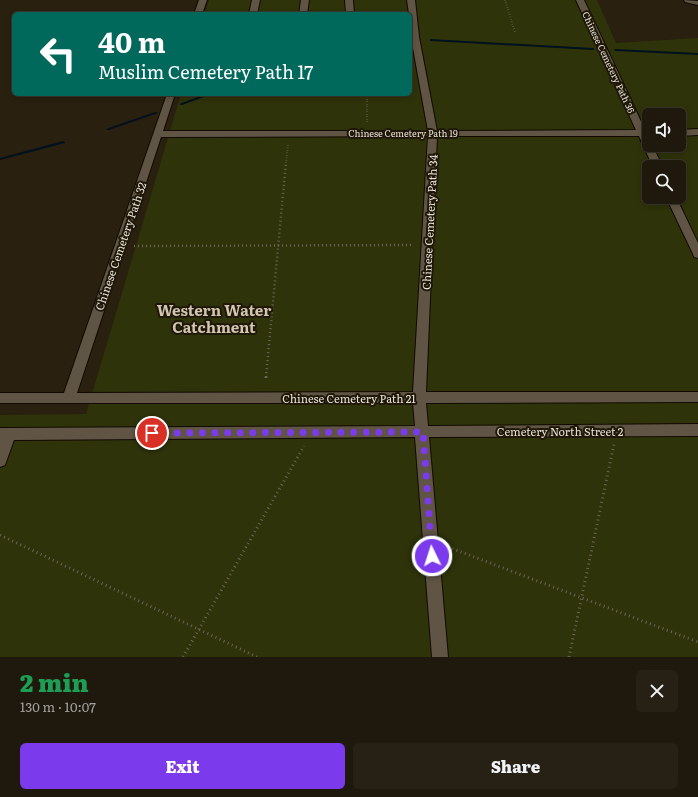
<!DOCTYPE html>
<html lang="en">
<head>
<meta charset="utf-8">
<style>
  :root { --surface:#1f180c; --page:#272115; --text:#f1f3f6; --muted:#a1a09d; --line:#3c372d; --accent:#7c3aed }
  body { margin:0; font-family:Literata,serif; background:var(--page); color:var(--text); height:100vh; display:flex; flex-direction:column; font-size:15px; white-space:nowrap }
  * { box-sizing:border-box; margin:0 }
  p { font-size:13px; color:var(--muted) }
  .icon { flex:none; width:22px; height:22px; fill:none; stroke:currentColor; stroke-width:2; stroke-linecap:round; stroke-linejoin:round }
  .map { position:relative; height:657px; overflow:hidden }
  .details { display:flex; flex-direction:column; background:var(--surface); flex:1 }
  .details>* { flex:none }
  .banner { position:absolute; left:12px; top:12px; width:400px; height:84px; border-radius:6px; box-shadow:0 2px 6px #0003,0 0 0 1px var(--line); background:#00695c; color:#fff; overflow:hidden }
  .buttons { position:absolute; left:642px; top:108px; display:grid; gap:8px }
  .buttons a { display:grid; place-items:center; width:44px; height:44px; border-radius:6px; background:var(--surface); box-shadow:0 2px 6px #0003,0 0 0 1px var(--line); font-size:20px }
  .pin { position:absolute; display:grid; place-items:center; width:34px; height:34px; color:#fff; margin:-17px; border:2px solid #fff; border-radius:50%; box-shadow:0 1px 4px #0007 }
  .me { position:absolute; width:44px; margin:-22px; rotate:356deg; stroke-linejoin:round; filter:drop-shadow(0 0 3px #0008) }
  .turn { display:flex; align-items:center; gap:14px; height:84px; padding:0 20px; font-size:18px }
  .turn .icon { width:52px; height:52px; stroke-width:2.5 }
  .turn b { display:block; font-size:28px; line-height:34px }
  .round { display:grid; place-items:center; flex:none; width:42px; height:42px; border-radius:6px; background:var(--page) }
  .headline { display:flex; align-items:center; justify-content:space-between; height:68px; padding:0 20px }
  h1 { font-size:24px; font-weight:800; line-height:30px; color:#1e9e55 }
  .action { display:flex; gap:8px; margin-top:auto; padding:8px 20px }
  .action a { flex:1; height:46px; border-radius:6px; background:var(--accent); color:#fff; font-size:16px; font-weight:800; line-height:46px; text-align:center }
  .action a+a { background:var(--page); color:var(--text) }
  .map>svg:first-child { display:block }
</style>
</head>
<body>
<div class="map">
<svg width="698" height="657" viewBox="0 0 698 657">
  <rect width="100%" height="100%" fill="#292010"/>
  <path fill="#2e330a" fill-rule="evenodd" d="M209,0h388l19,43 82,-5v619h-698v-242l86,-1 95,-320h229v-80h-205zM649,115h30v30h-30zM649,167h30v30h-30z"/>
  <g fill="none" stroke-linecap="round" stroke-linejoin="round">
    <g fill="#00111c" fill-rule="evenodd">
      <polygon points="430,39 593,48 595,49 593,50 431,41 430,41"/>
      <polygon points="615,49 698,53 698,55 616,51 614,50"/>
      <polygon points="206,94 212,94 182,105 181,105 179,104"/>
      <polygon points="155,112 156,112 158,113 109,130 107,130 106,129"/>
      <polygon points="63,141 65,142 65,143 0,160 0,158"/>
    </g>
    <g stroke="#120900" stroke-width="2">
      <g id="minor">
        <polygon points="199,0 207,0 202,14 194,14"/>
        <polygon points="252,0 260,0 257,14 249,14"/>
        <polygon points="301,0 309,0 307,14 299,14"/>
        <polygon points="345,0 353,0 354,14 346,14"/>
        <path d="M407,0h8l4,37 18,94 199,-1 -60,-130h8l61,130h4v15h3l11,22h-10l-14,-31h-202l-11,256h272v10l-272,1 2,23 270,-2v12l-269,1 19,220h-16l-17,-220 -401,3 -9,25 -5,2v-39l415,-2 -2,-23h-413v-10h64l103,-299h8l-12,37h265l-17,-94 -1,-23h-1zM428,136l-15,256 -336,1 84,-256z"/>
        <polygon points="684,0 698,1 698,5 685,2"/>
        <polygon points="698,129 698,135 679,136 679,130"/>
        <polygon points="666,197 676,197 698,243 698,258 694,257 693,254"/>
      </g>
    </g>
    <g stroke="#6c6456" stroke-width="2" stroke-dasharray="0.5 2" stroke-linecap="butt">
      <polyline points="505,0 515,32"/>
      <polyline points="367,94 367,123"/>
      <polyline points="286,163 288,145"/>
    </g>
    <g stroke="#6c6456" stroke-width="2.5" stroke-dasharray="1 3" stroke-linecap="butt">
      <polyline points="134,246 413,245"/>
      <polyline points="266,377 286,162"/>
    </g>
    <g stroke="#6c6456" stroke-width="3" stroke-dasharray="1 3.5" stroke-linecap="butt">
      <polyline points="266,378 266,376"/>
      <polyline points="0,535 257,657"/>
      <polyline points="448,547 698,642"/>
      <polyline points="183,657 304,446"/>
      <polyline points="569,657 614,444"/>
    </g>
    <use href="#minor" fill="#605544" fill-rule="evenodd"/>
  </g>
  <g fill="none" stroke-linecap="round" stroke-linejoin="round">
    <polyline stroke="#7c3aed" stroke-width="7" stroke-dasharray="0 12.6" points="152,433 423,432 432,556"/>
  </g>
  <g text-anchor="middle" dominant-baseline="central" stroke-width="4" stroke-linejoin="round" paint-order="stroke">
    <g font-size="9" fill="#e9e3d9" stroke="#1f1707">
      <text transform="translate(609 62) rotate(65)">Chinese Cemetery Path 36</text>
      <text x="403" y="133">Chinese Cemetery Path 19</text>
    </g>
    <g font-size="11" fill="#e9e3d9" stroke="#1f1707">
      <text transform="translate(429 222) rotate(-87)">Chinese Cemetery Path 34</text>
      <text transform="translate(120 246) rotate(-71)">Chinese Cemetery Path 32</text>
      <text x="349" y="398">Chinese Cemetery Path 21</text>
      <text x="560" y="431">Cemetery North Street 2</text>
    </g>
    <g font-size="15" font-weight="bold" fill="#d2c6b2" stroke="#1f1707">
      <text x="214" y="309">Western Water<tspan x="214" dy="17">Catchment</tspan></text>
    </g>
  </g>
</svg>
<div class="buttons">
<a><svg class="icon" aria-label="sound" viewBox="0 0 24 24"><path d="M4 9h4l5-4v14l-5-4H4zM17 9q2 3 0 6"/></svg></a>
<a><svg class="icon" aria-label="search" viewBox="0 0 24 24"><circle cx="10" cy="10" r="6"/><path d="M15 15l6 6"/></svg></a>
</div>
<div class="pin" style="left:152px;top:433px;background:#d93025"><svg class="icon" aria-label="arrive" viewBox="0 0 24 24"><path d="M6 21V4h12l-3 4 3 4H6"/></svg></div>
<svg class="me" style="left:432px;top:556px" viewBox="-20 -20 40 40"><circle r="17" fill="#7c3aed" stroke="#fff" stroke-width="3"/><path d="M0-11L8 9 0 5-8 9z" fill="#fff"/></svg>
<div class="banner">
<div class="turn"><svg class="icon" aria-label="left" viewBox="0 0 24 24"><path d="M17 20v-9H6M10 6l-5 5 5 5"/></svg><div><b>40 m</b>Muslim Cemetery Path 17</div></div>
</div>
</div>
<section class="details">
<div class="headline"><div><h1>2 min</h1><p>130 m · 10:07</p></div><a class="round"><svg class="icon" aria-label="close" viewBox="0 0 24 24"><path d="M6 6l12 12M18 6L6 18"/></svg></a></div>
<div class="action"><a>Exit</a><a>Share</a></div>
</section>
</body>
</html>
